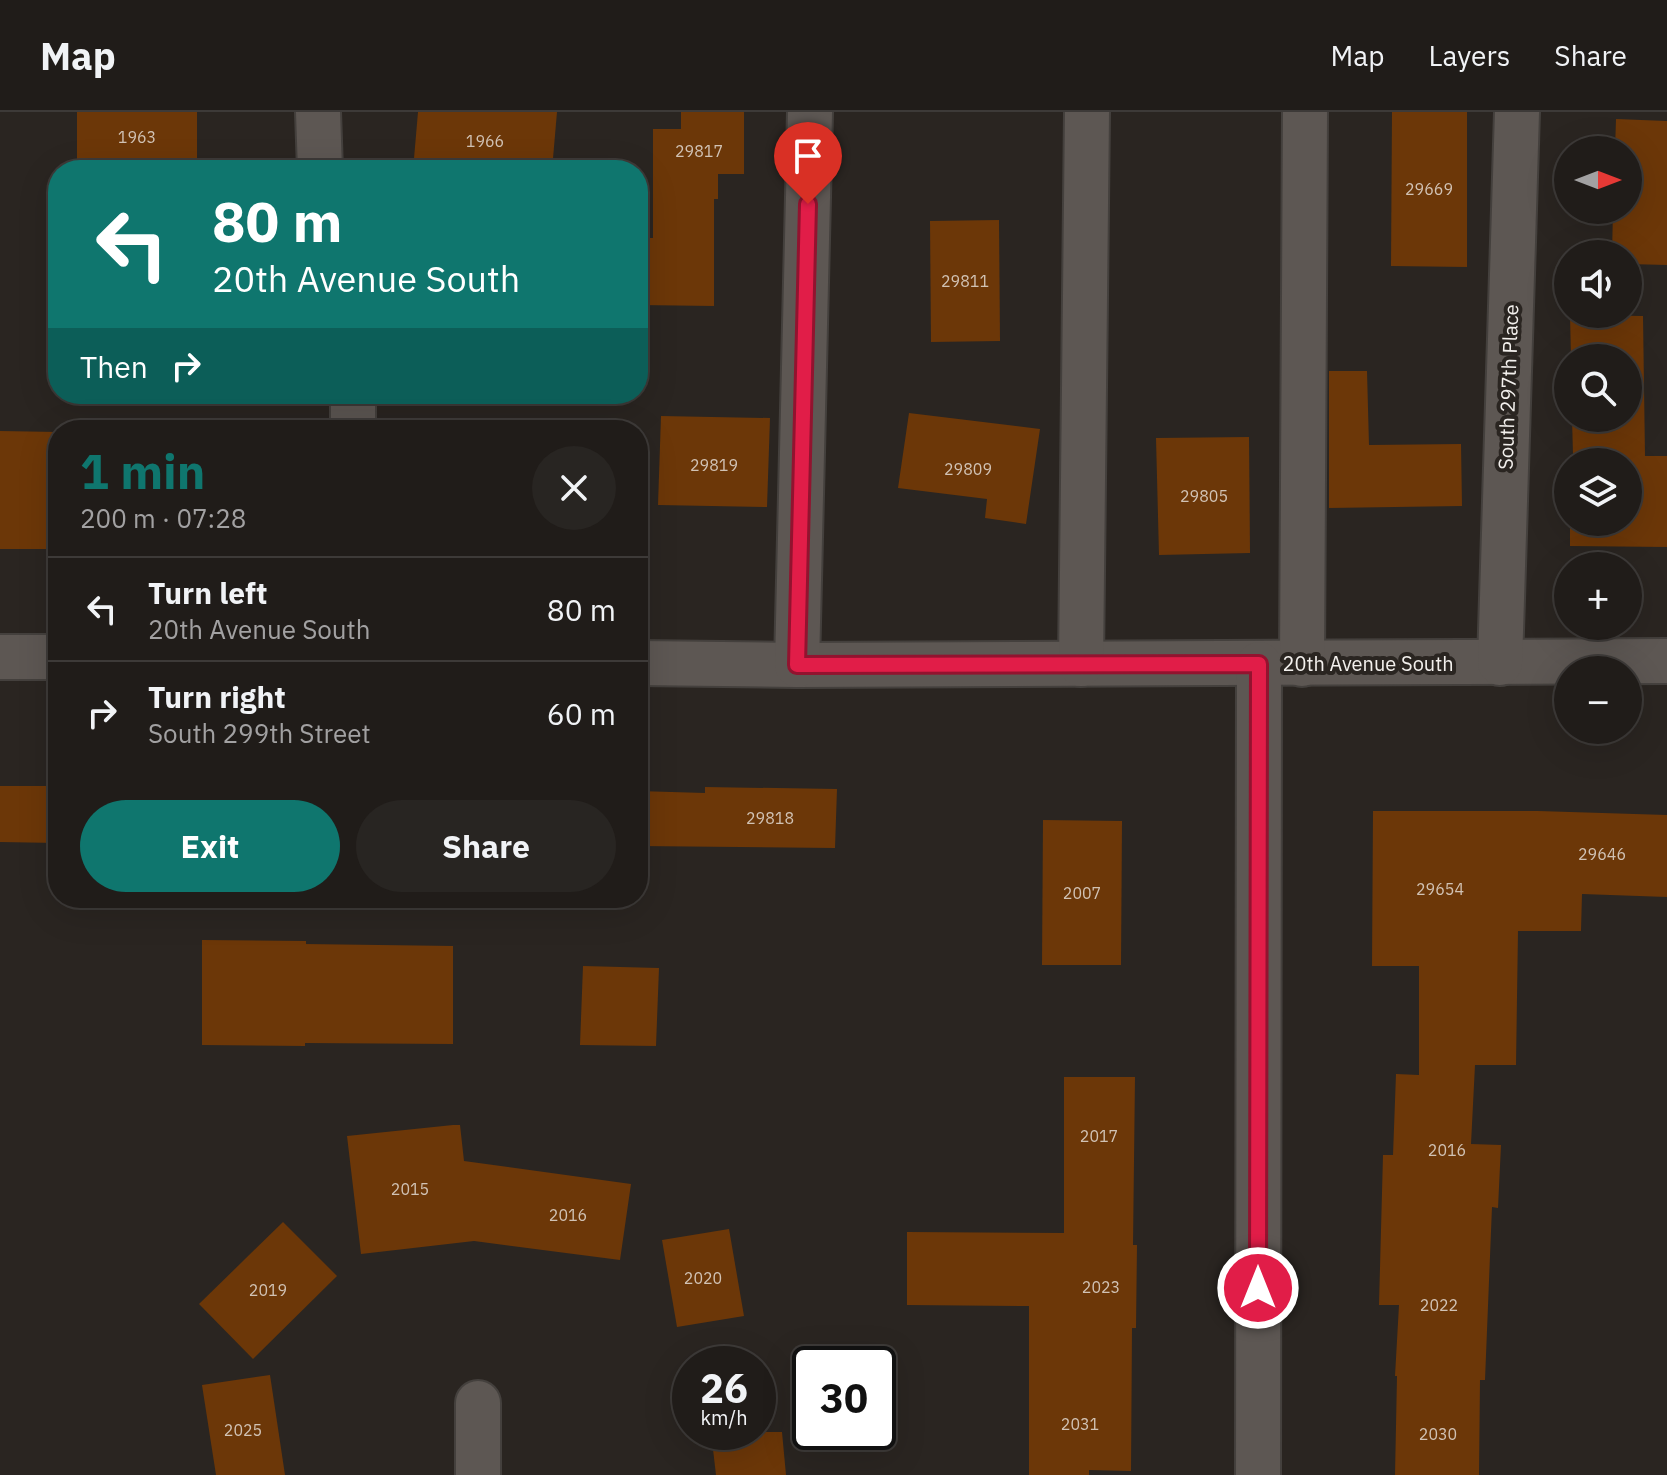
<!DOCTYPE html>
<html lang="en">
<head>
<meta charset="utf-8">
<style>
  :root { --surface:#201c19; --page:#282522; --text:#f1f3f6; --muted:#a2a1a2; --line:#3d3a38; --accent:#0f766e }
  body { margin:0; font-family:"IBM Plex Sans",sans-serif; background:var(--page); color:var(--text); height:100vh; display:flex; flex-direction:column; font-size:30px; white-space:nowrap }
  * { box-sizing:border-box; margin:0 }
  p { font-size:26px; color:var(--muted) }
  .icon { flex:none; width:44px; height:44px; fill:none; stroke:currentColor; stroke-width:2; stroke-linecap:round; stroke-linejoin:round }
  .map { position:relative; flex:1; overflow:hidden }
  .details { position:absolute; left:48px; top:308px; width:600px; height:488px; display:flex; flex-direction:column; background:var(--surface); border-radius:32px; box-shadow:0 8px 32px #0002,0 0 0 2px var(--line) }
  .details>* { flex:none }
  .hud { position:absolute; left:48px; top:48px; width:600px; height:244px; border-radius:32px; box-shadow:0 8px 32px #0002,0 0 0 2px var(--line); background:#0f766e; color:#fff; overflow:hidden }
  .needle { width:52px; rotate:90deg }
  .buttons { position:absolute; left:1554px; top:24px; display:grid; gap:16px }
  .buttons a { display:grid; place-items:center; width:88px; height:88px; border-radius:50%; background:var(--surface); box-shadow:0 8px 32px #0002,0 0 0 2px var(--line); font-size:40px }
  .speed { position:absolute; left:672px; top:1234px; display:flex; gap:16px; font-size:40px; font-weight:700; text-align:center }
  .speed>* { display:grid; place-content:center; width:104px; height:104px; border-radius:50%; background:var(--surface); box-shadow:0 8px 32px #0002,0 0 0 2px var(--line); line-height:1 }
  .speed small { font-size:20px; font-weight:400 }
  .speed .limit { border:4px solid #111; border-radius:12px; background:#fff; color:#111 }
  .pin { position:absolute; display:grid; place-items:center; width:68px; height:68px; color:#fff; margin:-82px -34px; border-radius:50% 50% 50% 0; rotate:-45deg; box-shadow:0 0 8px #0007 }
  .pin .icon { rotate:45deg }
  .me { position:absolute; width:88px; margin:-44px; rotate:0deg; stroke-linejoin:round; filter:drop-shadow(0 0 6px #0008) }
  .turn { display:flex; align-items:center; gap:28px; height:168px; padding:0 32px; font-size:36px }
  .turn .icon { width:104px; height:104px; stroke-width:2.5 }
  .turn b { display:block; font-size:56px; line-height:68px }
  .then { display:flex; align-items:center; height:76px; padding:0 32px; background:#0003; gap:16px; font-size:30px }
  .round { display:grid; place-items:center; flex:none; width:84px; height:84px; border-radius:42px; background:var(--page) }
  .summary { display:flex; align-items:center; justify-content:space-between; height:136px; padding:0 32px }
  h1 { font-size:48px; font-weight:700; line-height:60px; color:var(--accent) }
  .action { display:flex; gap:16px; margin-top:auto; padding:16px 32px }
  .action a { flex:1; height:92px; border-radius:48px; background:var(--accent); color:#fff; font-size:32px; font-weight:700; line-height:92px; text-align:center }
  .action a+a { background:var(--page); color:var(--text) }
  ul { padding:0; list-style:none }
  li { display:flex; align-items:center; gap:24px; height:104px; padding:0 32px; border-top:2px solid var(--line) }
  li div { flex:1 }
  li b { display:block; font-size:30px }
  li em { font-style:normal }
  header { display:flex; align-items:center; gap:48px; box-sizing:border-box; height:112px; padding:0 40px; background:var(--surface); border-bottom:2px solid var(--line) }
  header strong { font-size:38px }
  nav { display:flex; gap:44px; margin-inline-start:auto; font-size:28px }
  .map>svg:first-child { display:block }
</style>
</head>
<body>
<header>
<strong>Map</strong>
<nav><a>Map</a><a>Layers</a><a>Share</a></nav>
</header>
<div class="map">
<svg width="1667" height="1363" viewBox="0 0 1667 1363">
  <rect width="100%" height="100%" fill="#2a2521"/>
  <g fill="#6c3708">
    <polygon points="77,0 197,0 197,52 77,50"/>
    <polygon points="418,0 557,0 552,58 413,58"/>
    <polygon points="681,0 744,0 744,62 718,62 718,87 714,87 714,194 638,193 638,126 653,126 653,17 681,17"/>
    <polygon points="1392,0 1467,0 1467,155 1391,154"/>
    <polygon points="1616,7 1667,9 1667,153 1628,152 1628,142 1612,142 1613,98 1628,98 1628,38 1615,38"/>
    <polygon points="999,108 1000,229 931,230 930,109"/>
    <polygon points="1570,203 1643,204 1645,344 1667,344 1667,435 1570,434 1570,410 1628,410 1628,350 1570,350 1570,343 1573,343 1572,306 1628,306 1628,246 1571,246"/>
    <polygon points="1329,259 1367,259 1369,333 1461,332 1462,394 1329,396"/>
    <polygon points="909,301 1040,317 1026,412 985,406 987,387 898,376"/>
    <polygon points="661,304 770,306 767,395 658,393"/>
    <polygon points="0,319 58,320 56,437 0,437"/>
    <polygon points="1249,325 1250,441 1159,443 1156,326"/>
    <polygon points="0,674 58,674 58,731 0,730"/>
    <polygon points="705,675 837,677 835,736 638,734 638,679 705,681"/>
    <polygon points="1373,699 1538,699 1667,703 1667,785 1582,782 1581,819 1518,819 1516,953 1475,953 1471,1032 1501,1033 1498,1096 1492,1095 1485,1268 1480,1268 1479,1363 1395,1363 1397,1264 1395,1264 1399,1193 1379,1193 1383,1043 1393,1043 1396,962 1419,963 1419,854 1372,854"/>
    <polygon points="1043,708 1122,709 1121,853 1042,853"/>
    <polygon points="202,828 306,829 306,832 453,834 453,932 305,931 305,934 202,933"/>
    <polygon points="583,854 659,856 656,934 580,933"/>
    <polygon points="1064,965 1135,965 1133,1133 1137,1133 1136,1216 1132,1216 1131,1359 1089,1358 1089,1363 1029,1363 1029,1194 907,1193 907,1120 1064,1121"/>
    <polygon points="453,1013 460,1013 464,1049 631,1072 620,1148 474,1129 361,1142 347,1024"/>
    <polygon points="283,1110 337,1164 253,1247 199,1192"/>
    <polygon points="729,1117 744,1204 677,1215 662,1128"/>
    <polygon points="270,1263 285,1363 216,1363 202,1273"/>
    <polygon points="711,1320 782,1320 786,1363 716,1363"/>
  </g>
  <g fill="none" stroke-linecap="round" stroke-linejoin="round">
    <g stroke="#44403d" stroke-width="48">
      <g id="minor">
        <polyline points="318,0 320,58"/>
        <polyline points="353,282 353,318"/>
        <polyline points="0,545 58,545"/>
        <polyline points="638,551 797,553 1667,549"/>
        <polyline points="1500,551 1517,0"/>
        <polyline points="1081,552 1087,0"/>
        <polyline points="1302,552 1305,0"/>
        <polyline points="797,553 810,0"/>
        <polyline points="478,1291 478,1363"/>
        <polyline points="1258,1363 1259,552"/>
      </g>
    </g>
    <use href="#minor" stroke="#5d5753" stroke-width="44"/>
  </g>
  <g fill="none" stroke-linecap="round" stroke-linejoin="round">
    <g stroke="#92132f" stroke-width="20">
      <polyline id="route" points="808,92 797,553 1259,552 1258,1176"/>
    </g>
    <use href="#route" stroke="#e11d48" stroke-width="14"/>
  </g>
  <g text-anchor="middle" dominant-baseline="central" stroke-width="8" stroke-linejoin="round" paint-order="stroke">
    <g font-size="16" fill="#d1c2b4">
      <text x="137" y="25">1963</text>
      <text x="485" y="29">1966</text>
      <text x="699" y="39">29817</text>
      <text x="1429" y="77">29669</text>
      <text x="965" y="169">29811</text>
      <text x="714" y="353">29819</text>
      <text x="968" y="357">29809</text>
      <text x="1204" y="384">29805</text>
      <text x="770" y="706">29818</text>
      <text x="1602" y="742">29646</text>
      <text x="1440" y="777">29654</text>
      <text x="1082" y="781">2007</text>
      <text x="1099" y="1024">2017</text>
      <text x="1447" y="1038">2016</text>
      <text x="410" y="1077">2015</text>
      <text x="568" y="1103">2016</text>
      <text x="703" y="1166">2020</text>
      <text x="1101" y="1175">2023</text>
      <text x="268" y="1178">2019</text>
      <text x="1439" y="1193">2022</text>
      <text x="1080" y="1312">2031</text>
      <text x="243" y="1318">2025</text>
      <text x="1438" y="1322">2030</text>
    </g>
    <g font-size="20" fill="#f3f0ed" stroke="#2a2521">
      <text transform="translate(1508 275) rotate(-88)">South 297th Place</text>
      <text x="1368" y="551">20th Avenue South</text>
    </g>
  </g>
</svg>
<div class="buttons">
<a><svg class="needle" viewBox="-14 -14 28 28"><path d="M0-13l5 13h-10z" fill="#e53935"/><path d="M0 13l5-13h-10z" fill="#a2a1a2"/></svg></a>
<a><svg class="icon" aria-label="sound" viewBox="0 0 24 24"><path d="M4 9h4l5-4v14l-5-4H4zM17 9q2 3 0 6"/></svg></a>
<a><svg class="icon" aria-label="search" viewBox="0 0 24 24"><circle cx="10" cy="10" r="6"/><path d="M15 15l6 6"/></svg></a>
<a><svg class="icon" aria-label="layers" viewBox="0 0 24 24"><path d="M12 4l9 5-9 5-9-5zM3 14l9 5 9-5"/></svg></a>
<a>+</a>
<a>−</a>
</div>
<div class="speed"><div>26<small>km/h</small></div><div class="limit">30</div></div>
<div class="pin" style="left:808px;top:92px;background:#d93025"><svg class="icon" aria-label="arrive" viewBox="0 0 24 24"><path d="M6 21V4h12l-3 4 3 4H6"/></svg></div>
<svg class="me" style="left:1258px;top:1176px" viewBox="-20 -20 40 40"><circle r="17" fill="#e11d48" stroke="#fff" stroke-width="3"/><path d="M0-11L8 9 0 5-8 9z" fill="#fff"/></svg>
<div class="hud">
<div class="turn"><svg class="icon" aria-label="left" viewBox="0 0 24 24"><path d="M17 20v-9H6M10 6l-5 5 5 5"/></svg><div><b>80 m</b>20th Avenue South</div></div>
<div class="then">Then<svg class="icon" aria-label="right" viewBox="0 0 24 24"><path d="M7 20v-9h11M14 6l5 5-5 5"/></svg></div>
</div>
<section class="details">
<div class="summary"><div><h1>1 min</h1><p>200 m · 07:28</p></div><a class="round"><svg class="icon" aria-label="close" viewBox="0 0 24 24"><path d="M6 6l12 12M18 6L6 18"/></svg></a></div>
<ul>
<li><svg class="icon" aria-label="left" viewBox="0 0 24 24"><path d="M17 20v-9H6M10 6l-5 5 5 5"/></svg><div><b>Turn left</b><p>20th Avenue South</p></div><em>80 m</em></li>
<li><svg class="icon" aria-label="right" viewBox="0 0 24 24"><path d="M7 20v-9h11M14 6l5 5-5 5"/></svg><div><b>Turn right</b><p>South 299th Street</p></div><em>60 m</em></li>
</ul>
<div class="action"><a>Exit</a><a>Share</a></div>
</section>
</div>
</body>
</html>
